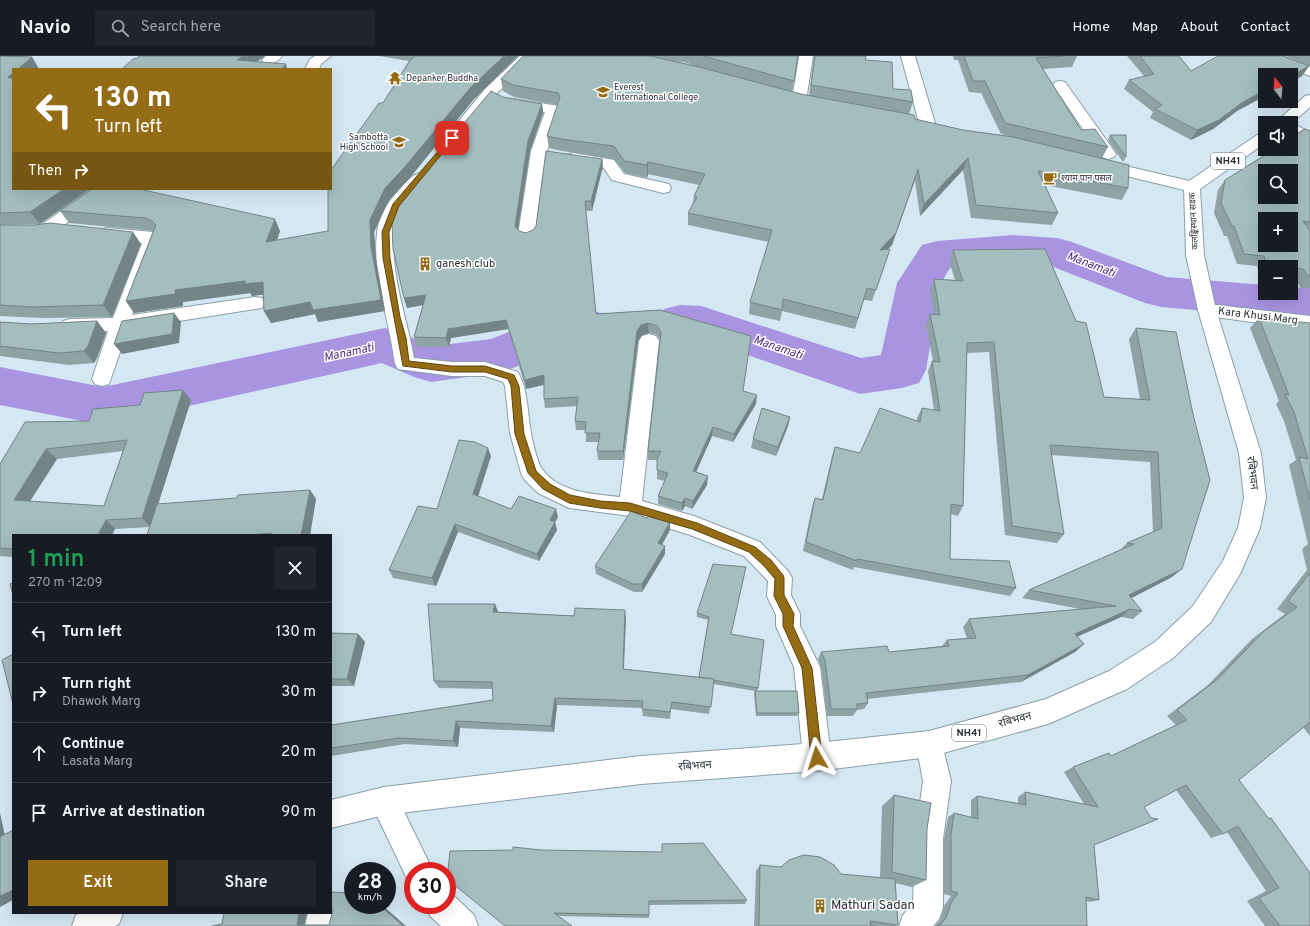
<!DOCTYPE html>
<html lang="en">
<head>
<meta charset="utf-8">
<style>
  :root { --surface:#171b24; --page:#20242c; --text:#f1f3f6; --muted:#9ea1a6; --line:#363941; --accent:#946c16 }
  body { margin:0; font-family:Overpass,"Noto Sans Devanagari",sans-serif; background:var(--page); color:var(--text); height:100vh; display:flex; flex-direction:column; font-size:15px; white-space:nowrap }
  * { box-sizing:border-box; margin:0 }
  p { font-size:13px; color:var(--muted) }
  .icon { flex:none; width:22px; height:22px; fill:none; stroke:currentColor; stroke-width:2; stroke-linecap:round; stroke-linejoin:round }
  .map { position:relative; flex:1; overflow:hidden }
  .details { position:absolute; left:12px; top:478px; width:320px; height:380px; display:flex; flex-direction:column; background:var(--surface); border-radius:0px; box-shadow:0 4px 16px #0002 }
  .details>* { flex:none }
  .hud { position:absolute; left:12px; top:12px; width:320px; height:122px; border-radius:0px; box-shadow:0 4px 16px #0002; background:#946c16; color:#fff; overflow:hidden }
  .needle { width:26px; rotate:343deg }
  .fabs { position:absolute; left:1258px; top:12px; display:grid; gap:8px }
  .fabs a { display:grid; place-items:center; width:40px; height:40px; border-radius:0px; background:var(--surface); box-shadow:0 4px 16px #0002; font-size:20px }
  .speed { position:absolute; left:344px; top:806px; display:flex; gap:8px; font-size:20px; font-weight:700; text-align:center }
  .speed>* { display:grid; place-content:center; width:52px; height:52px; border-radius:50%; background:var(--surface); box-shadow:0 4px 16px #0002; line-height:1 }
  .speed small { font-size:10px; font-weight:400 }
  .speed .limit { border:6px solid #d22; background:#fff; color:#111 }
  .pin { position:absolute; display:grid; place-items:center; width:34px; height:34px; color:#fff; margin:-17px; border-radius:8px; box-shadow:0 2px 6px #0006 }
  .me { position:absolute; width:44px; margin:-22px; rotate:354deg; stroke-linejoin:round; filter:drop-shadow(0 0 3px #0008) }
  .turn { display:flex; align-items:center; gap:14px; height:84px; padding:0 16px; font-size:18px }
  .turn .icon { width:52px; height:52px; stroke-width:2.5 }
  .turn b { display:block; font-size:28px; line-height:34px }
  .then { display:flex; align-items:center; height:38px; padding:0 16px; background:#0003; gap:8px; font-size:15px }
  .round { display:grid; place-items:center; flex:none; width:42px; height:42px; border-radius:0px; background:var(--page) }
  .headline { display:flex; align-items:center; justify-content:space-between; height:68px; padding:0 16px }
  h1 { font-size:24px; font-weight:600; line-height:30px; color:#1e9e55 }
  .button { display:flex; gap:8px; margin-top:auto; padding:8px 16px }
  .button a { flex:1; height:46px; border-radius:0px; background:var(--accent); color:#fff; font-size:16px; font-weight:600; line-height:46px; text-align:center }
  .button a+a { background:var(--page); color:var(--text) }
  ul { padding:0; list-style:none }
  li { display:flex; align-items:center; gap:12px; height:60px; padding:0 16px; border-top:1px solid var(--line) }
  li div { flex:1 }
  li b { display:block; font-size:15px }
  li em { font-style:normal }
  header { display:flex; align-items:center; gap:24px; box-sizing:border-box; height:56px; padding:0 20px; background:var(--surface); border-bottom:1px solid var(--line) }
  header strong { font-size:19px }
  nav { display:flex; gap:22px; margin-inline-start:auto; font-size:14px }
  .search { width:280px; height:36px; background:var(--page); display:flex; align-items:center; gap:10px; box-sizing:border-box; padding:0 14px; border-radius:0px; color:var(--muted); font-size:15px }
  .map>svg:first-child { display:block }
</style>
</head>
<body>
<header>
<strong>Navio</strong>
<div class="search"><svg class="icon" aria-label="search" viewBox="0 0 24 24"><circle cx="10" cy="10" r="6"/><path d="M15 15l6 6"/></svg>Search here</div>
<nav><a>Home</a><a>Map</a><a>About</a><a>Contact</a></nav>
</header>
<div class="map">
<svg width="1310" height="870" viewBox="0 0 1310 870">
  <rect width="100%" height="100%" fill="#d4e8f4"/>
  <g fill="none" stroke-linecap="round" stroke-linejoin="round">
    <g fill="#a994e1" fill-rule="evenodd">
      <polygon points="1013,179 1057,182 1072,186 1166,221 1265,229 1265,237 1291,237 1291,231 1310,232 1310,264 1161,251 1145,247 1051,210 1013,207 950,212 941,227 926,314 919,327 902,332 860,338 698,282 680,281 664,277 657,265 664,253 680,249 701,250 861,302 881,299 897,227 922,189 937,185"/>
      <polygon points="585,253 601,257 608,269 601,281 572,288 513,312 496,317 431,326 414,321 382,307 103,369 0,349 0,311 103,331 385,272 434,290 491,283 547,261"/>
    </g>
    <g stroke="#8b9ea9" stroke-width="2">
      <g id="minor">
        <path d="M266,0h16c-4,6 -11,9 -18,7l-2,-3z"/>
        <polygon points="315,0 331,0 321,8 319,13 305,13 310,3"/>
        <polygon points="520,0 535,0 495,39 449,95 444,97 439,95 436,92 439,89 485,33"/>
        <polygon points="799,0 813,0 806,45 804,48 799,49 794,48 792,45"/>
        <polygon points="901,0 915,0 935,67 932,70 927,72 922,70 919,67"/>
        <polygon points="1263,0 1282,0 1310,11 1310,20 1265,3"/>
        <polygon points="1060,25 1065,26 1114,95 1116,98 1114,101 1108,103 1102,101 1053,29 1055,26"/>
        <polygon points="512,43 553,49 558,50 560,53 547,95 536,179 533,183 527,185 521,183 518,179 531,95 545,56 507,50 505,47 507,44"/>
        <polygon points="1291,67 1310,76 1310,87 1291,78"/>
        <polygon points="573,97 614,104 624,118 669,128 671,132 669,136 663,137 612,124 603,111 567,105 565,102 567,99"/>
        <polygon points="1100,104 1198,127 1200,131 1198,135 1192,136 1094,112 1092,109 1094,106"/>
        <path d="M420,117l6,2 2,3c-8,12 -21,20 -27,33 -20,41 6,104 13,147l38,4h33l33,10c8,15 9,30 11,47 1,12 7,41 13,50 17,24 52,25 78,28l19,-156 3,-5 7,-2 7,2 3,5 -17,160 52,15 66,26 28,29 4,7 -1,17 9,19v12l20,41 11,90 -4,10 -10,4 -10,-4 -4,-10 -9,-90 -18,-41v-11l-9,-19 1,-15 -24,-25 -54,-21 -60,-19 -61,-8 -31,-15 -14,-14 -3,-6 -11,-40 -5,-47 -2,-4 -18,-6h-33l-54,-7 -3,-5c-5,-40 -23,-91 -18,-131 1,-16 11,-31 22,-43 6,-6 12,-15 21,-17z"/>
        <path d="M92,133h19l-2,4 -59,42c-16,4 -34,-1 -50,4v-13h40z"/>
        <polygon points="107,172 153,176 159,178 162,182 132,259 255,241 262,242 264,247 262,252 255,253 128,273 109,328 102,330 95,328 92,323 108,275 70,277 63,275 61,270 63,265 70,263 113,262 142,187 101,182 98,178 101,174"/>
        <polygon points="1207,248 1310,260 1310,274 1200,259 1198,254 1200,249"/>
        <polygon points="929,675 938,679 942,688 951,725 943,783 943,852 939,863 933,870 899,870 903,859 913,847 915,783 923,725 916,688 920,679"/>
        <polygon points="384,731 394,735 433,815 413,815 413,828 408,825 370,745 374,735"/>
        <polygon points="447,837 452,838 474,859 478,870 441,870 430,860 426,849 447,849"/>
        <polygon points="331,845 334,846 338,857 335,870 305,870 308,857 331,857"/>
      </g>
    </g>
    <g stroke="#8b9ea9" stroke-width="2">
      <g id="highway">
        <polygon points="1310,39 1310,51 1291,68 1275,67 1305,40"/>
        <polygon points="1265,75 1265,87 1200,133 1204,199 1216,254 1261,397 1266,442 1260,472 1240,518 1211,566 1173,602 1127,633 1048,668 929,701 817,715 641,728 384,759 331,772 331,744 384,731 641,700 817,687 929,675 1046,643 1109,615 1155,586 1193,550 1223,505 1238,472 1244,442 1239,397 1198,254 1186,199 1184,131 1186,127 1260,77"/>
        <polygon points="80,857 123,857 119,868 115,870 72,870 76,859"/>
      </g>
    </g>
    <use href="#minor" fill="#fff" fill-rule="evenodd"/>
    <use href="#highway" fill="#fff" fill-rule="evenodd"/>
  </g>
  <g fill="#8da3a4" fill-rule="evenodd">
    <polygon points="0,0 32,1 39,13 13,13 40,168 0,169"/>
    <polygon points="379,0 518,0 474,43 408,124 389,144 374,176 376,203 385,255 318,266 315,258 271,267 264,255 264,238 252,240 250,237 183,246 183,250 134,257 126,245 153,175 69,167 60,155 143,133 143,134 280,175 277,184 328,175 383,47 409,5"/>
    <path d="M523,0h275l-6,36 17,4 5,-40h52l-1,4 28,29 20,13 -4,12 6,5 48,11 46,6 -8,-2 -20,-41 -12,-1 -11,-32h-4l-1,-4h124l-5,11 -29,2 38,61 27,17 -6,11 26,30 -6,12 -77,-15 13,28 -6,12 -81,-7 -8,-48 -43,46 -5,-35 -23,64 -4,4h2l-18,52 -8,-1 -9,29 -73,-18 -2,10 -31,-7 1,-12 19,-60 -81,-17v-12l5,-10 1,-7 5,-11 -51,-11 -1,4 -22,-5 -11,-14 -52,-8 -13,-3 -2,-12 11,-31 -44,-8 -11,-6 -2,-12zM672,5l11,1 11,3z"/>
    <polygon points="1127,0 1179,0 1191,15 1309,10 1302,20 1237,55 1213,73 1191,84 1150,62 1153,56 1124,33 1129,24 1144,20"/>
    <polygon points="1286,0 1310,0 1310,10"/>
    <polygon points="503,41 542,48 543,57 530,95 518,173 519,175 526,177 533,174 536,170 546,95 603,104 603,114 602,114 592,155 586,155 596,258 660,254 756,348 733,386 712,380 696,416 707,429 692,453 685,450 682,455 658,448 658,440 665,425 657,423 657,404 648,404 648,395 660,284 657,279 649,277 642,279 638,285 623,404 598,404 597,395 599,386 586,386 586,374 576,374 575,365 577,350 545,352 544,343 544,329 526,333 508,273 451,282 449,291 417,291 414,281 423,249 407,252 404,242"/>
    <polygon points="1310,75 1310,232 1301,232 1295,223 1291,222 1291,211 1265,211 1265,215 1258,214 1257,210 1237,208 1227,180 1224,180 1214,157 1218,134 1225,124 1269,96 1272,93 1291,93"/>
    <polygon points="1110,79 1126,101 1123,106 1108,84"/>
    <polygon points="0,169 141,188 112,261 42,262 0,260"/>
    <polygon points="953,194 1104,341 1140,343 1129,283 1136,272 1176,276 1172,521 1131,542 1142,555 1133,563 1121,561 1077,581 1084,588 1075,596 1021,626 867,643 868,647 864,653 857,654 853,660 827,660 821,611 818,603 821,596 889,596 942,590 947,584 967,582 963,571 969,563 1080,553 1022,542 1029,534 1119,495 1127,487 1153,476 1150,406 1051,399 1064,478 1057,487 1005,479 989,296 967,297 963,450 958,460 951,458 950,503 1016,532 1010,540 854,511 853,514 803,495 812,451 815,442 822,443 832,400 835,391 860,397 917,365 917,362 922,352 934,354 928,315 932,305 933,305 926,269 930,258 934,259 930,234 934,223 955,224 949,205"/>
    <polygon points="1259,262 1310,267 1310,680 1303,671 1239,724 1310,870 1265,870 1247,845 1266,835 1227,776 1223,778 1211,782 1176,734 1144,751 1094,789 1099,844 1090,846 1086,845 1087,870 935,870 940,864 944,850 951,840 944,838 944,783 948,761 954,757 971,761 971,744 977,740 1018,748 1018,741 1025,736 1084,748 1064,716 1073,711 1111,700 1176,669 1167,660 1208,629 1252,583 1285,558 1277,553 1307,514 1302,493 1308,488 1289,409 1296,404 1284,365 1276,348 1279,345 1250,272"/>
    <polygon points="97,265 106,277 97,302 94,307 69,309 0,300 0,266 31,268"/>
    <path d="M191,344l-33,104 79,-6 73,-8 6,9 -6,36h-163l3,-8 -35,2 -3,6h-99v22l-13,-1v-92l89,-43zM123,395l-19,55 -74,-5 27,-42z"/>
    <polygon points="790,361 788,370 776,400 751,392 753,383"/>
    <polygon points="491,400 478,440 511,453 558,461 555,466 557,474 539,505 458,476 436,530 393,522 389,514 437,453"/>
    <polygon points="647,462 670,466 670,474 662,489 665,490 665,498 642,536 634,536 596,518 595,510"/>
    <polygon points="713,508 731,578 758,632 757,635 799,657 797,660 756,660 754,638 755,635 713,628 709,658 671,653 670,663 643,660 642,652 557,649 554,676 460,672 458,691 405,688 331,700 331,669 493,644 492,633 439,632 434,625 495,548 498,556 626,562 624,613 699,621 708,564 697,561 697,557"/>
    <polygon points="331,577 358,578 365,586 354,630 331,630"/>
    <polygon points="894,739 927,773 926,824 912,831 895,827 898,869 894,870 754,870 756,815 760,809 880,822 882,750"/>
    <polygon points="447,823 747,844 745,848 649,849 649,862 558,860"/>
  </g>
  <g fill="#738486">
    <polygon points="243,0 265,0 247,13 237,4"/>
    <polygon points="504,0 518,0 474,43 408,124 389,144 374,176 376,203 385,255 318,266 315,258 271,267 264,255 371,191 370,164 385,132 471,31"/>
    <polygon points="32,1 39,13 18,13"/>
    <polygon points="286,8 287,13 282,13"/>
    <polygon points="1309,10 1302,20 1291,26 1291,20"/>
    <polygon points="13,17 13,29 8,21"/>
    <polygon points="1265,34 1265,40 1237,55 1213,73 1191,84 1197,74 1243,46"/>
    <polygon points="542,48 543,57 530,95 517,180 515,170 528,85"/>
    <polygon points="968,102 963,114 920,160 924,148"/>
    <polygon points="602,104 602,114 592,155 591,145"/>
    <polygon points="648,106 648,118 647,122 647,109"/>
    <polygon points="918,113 892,189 876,206 880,194"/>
    <polygon points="64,133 90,133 40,168 30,156"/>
    <polygon points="275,163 280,175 272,198 266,186"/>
    <polygon points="133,176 141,188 112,261 103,249"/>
    <polygon points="245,225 263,226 269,238 252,240 250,237 183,246 183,250 134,257 126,245 175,234"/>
    <polygon points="426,239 429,248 407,252 404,242"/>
    <polygon points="174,257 181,266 179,287 122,298 114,288"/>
    <polygon points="506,264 508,273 451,282 449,291 446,282 448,273"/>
    <polygon points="97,265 106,277 97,302 94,307 84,295"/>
    <polygon points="648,267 649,277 642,279 638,285 623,404 623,395 637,275 641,269"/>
    <polygon points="544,319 546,328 526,333 525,324"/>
    <polygon points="183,334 191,344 151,471 142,462"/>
    <polygon points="757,339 756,348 733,386 734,378"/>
    <polygon points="790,361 788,370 776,400 778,391"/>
    <polygon points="713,371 712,380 693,423 693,415"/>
    <polygon points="488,392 491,400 476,447 473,438"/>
    <polygon points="46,393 57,403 25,453 14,444"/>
    <polygon points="708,420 707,429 692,453 693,445"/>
    <polygon points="310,434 316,443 310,479 301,479"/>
    <polygon points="685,442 685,450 682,455 682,447"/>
    <polygon points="556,453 558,461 555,466 557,474 539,505 537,498 550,464"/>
    <polygon points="106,464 115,473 112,479 98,479"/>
    <polygon points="670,466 670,474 658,495 658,487"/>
    <polygon points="455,468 458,476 436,530 432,522"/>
    <polygon points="665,490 665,498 642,536 642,528"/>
    <polygon points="1182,513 1172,521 1120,548 1129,539"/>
    <polygon points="495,548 498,556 493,556"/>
    <polygon points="1130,553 1121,561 1067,585 1075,578"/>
    <polygon points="625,554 626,562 623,620 623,613"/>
    <polygon points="358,578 365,586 354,630 347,623"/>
    <polygon points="1084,588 1075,596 1021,626 1028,619"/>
    <polygon points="555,642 557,649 554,676 551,670"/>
    <polygon points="456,665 460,672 458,691 453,685"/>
    <polygon points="0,757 7,789 0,787"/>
    <polygon points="13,834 13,844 0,851 0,840"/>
    <polygon points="379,849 382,849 406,870 403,870"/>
    <polygon points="299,857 307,857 304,870 297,869"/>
  </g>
  <g fill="#a4bdbf" stroke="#738486" fill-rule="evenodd">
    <polygon points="0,0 32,1 18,13 13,13 13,17 8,21 13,23 13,133 64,133 30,156 0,157"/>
    <polygon points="139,0 243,0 237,4 286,8 282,13 122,13 133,3 138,2"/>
    <polygon points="415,0 504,0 471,31 404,112 385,132 370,164 371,191 381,244 313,254 310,246 264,255 263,226 245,228 245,225 175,234 175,238 126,245 156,169 152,165 145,162 60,155 92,133 139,133 275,163 266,186 328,175 328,133 331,133 331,114 379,47 383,47 409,6"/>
    <polygon points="523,0 650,0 699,11 801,38 914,59 915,63 963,74 1013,81 1129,109 1128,132 1038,115 1058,157 976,149 968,102 924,148 918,113 896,177 880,194 890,193 876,234 867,232 858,262 783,243 782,254 750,246 772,174 688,157 697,141 694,140 705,118 648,106 647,109 624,105 614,90 561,83 547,80 560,41 558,37 513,29 501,23"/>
    <polygon points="703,0 798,0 794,25"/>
    <polygon points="815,0 866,0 865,4 892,6 893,33 911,34 913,46 811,29"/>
    <polygon points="964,0 1063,0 1036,2 1081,74 1095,73 1108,91 1005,67 985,25 973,25"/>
    <polygon points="1140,0 1179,0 1191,15 1218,0 1283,0 1309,10 1291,20 1291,19 1265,19 1265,34 1243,46 1219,64 1197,74 1155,53 1162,49 1129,24 1154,18"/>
    <polygon points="491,35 503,41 542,48 528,85 515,170 519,175 526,177 533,174 536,170 546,95 602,103 603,104 602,104 591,145 585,145 596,258 660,254 751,280 743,335 757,339 734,378 713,371 693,415 708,420 693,445 685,442 682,447 658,440 668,417 657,414 657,403 661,395 648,395 661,276 657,270 648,267 641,269 637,275 623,395 597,395 600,377 585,377 586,366 575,365 578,341 544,343 544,319 525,324 506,264 448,273 446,282 414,281 426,239 404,242 393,193 392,167 401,142"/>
    <path d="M1305,73l5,2v91l-7,-1 7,10v47l-7,-9 -12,-1v-1l-13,-1 -1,-5 -12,-1 -1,-4 -20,-2 -10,-28h-2l-11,-23 4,-23 50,-31h16v-12zM1265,115h26v26h-26zM1265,163h26v26h-26z"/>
    <polygon points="1110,79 1126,79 1126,101"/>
    <polygon points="50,167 133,176 103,249 32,251 0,249 0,169 35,169"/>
    <polygon points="1045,193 1076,265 1086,267 1104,341 1150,344 1136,272 1176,276 1193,358 1210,424 1182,513 1129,539 1142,555 1130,553 1075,578 1084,588 1028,619 866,637 868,647 857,648 857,653 831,653 825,604 821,596 887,590 889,596 949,590 947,584 976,582 969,563 1116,550 1029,534 1134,488 1127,487 1162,472 1158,396 1050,389 1064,478 1012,470 994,286 967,287 963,450 951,448 950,503 1009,505 1016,532 857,503 857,505 806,486 815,442 823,444 835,391 860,397 880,352 920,366 922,352 940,355 932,305 940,306 930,258 940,259 934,223 963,225 953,194"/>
    <polygon points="174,257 172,278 114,288 122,265"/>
    <polygon points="1259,262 1310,267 1310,444 1299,401 1308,403 1294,356 1285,338 1289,339"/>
    <polygon points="97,265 88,290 84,295 59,297 0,290 0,266 31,268"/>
    <path d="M183,334l-41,128 -36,2 -8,15h-85v14l-13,-1v-84l25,-42 64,-1 4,-12 47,-4 4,-12zM127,384l-23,66 -90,-6 32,-51z"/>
    <polygon points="762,352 790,361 778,391 753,383"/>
    <polygon points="459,384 475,386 488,392 473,438 511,453 519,440 556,453 550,464 555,466 537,498 455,468 432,522 389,514 418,450 437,453"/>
    <polygon points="310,434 301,479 272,479 272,477 248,479 147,479 157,448 237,442 238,439"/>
    <polygon points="631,455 647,462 649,459 670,466 658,487 665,490 642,528 633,528 595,510"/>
    <polygon points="713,508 746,511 731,578 764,584 758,632 713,624 714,623 699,621 709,561 697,557"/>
    <polygon points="1310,517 1310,666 1239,724 1269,763 1271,762 1310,817 1310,870 1280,870 1259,842 1279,832 1238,770 1223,778 1186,729 1144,751 1151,762 1158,763 1094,789 1099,844 1086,841 1087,870 936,870 940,869 946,862 951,847 958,837 951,835 951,779 954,757 978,763 977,740 1026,749 1025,736 1098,751 1073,711 1109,697 1111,700 1187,664 1177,654 1218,623 1263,576 1297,551 1288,545"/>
    <polygon points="13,527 13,539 10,528"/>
    <polygon points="428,548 495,548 493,556 574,560 575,552 625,554 623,613 714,623 711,651 672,646 670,656 642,653 643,645 555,642 551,670 456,665 453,685 399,682 331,692 331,669 493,644 492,626 434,625"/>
    <polygon points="331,577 358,578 347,623 331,623"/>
    <polygon points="13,598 13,648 2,604"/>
    <polygon points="755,635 797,635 799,657 757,657"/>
    <polygon points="894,739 931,747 927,773 926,824 892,816"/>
    <polygon points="13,774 13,834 0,840 0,781"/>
    <polygon points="703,787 747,844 649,845 649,859 554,857 572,870 505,870 447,823 450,795 513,794 513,791 541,794 662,796 662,788"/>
    <polygon points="804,799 820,801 834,809 841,818 895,823 898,869 870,865 871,870 759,870 760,809 781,811 789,804"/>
    <polygon points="331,836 353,837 353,849 379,849 403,870 212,870 222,868 224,857 299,857 297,869 329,869 333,854 331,849"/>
  </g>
  <polygon fill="#946c16" stroke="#60460e" points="450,81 455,82 399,150 389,176 390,202 400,261 406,282 409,305 452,310 485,310 514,319 519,330 524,378 536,415 550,428 570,439 600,445 630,447 697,467 755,491 771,504 783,519 784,522 784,539 794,558 793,570 812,612 822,702 821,705 817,707 813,705 811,702 802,612 783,570 783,558 774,540 775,523 764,510 749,496 692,473 630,455 600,452 569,447 543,433 528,417 515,378 511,330 508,323 485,316 452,316 403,310 383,202 382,176 393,148"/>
  <defs>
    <g id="temple-bare" transform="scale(1.08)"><path d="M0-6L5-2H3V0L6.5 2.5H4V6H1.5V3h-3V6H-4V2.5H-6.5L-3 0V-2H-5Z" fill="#946c16" stroke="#fff" stroke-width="2.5" paint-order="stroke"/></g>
    <g id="university-bare" transform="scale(1.08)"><path d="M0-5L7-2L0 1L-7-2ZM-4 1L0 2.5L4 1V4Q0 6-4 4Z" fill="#946c16" stroke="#fff" stroke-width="2.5" paint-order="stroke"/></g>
    <g id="school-bare" transform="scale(1.08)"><path d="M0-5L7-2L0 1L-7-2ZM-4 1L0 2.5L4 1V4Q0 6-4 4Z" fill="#946c16" stroke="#fff" stroke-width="2.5" paint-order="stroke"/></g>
    <g id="cafe-bare" transform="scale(1.08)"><path d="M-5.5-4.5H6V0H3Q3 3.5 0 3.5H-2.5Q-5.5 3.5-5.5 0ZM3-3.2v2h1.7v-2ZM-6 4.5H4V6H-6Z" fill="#946c16" stroke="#fff" stroke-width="2.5" paint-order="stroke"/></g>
    <g id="building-bare" transform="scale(1.08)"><path d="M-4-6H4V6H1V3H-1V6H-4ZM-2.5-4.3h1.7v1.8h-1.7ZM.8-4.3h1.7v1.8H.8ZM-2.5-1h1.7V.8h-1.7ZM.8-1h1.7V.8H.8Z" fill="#946c16" stroke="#fff" stroke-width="2.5" paint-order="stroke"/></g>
  </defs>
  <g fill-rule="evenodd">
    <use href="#temple-bare" x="395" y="22"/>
    <use href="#university-bare" x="603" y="36"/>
    <use href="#school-bare" x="399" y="86"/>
    <use href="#cafe-bare" x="1050" y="122"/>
    <use href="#building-bare" x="425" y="208"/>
    <use href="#building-bare" x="820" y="850"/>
  </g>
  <g text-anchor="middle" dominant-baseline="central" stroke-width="3" stroke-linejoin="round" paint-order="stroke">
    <g font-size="9" fill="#293136" stroke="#fff" text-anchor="start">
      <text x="406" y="22">Depanker Buddha</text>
      <text x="614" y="31">Everest<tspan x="614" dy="10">International College</tspan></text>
      <text x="388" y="81" text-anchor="end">Sambotta<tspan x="388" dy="10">High School</tspan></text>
      <text x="1061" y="122">श्याम पान पसल</text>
    </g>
    <g font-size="9" fill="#293136" stroke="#fff">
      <text transform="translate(1194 165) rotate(-93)">कलङ्किस्थान सडक</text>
    </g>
    <g fill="#fff" stroke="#696f72" stroke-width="1">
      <rect x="1211" y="97" width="34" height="16" rx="3"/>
      <rect x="952" y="669" width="34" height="16" rx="3"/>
    </g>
    <g font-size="10" font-weight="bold" fill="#293136">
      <text x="1228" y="105">NH41</text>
      <text x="969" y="677">NH41</text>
    </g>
    <g font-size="11" fill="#293136" stroke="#fff" text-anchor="start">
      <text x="436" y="208">ganesh club</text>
    </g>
    <g font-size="11" fill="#293136" stroke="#fff">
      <text transform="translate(1258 260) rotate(7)">Kara Khusi Marg</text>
      <text transform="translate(1252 417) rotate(83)">रबिभवन</text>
      <text transform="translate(1015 664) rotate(-15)">रबिभवन</text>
      <text transform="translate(695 710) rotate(-4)">रबिभवन</text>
    </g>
    <g font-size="12" font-style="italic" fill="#503089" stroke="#fff">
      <text transform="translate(1091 209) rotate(21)">Manamati</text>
      <text transform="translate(778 292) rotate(19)">Manamati</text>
      <text transform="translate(349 297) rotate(-12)">Manamati</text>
    </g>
    <g font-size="13" fill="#293136" stroke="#fff" text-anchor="start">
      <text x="831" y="850">Mathuri Sadan</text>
    </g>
  </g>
</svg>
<div class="fabs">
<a><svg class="needle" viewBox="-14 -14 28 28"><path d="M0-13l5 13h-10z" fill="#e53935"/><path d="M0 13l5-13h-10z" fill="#9ea1a6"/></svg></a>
<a><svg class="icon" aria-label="sound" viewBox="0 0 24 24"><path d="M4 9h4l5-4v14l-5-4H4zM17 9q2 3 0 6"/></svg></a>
<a><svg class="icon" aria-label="search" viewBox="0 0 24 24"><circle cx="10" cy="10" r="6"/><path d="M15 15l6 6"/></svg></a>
<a>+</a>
<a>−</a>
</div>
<div class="speed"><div>28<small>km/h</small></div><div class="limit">30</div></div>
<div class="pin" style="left:452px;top:82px;background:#d93025"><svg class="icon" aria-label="arrive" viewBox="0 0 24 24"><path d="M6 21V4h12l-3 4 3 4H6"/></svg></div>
<svg class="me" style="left:817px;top:702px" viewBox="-20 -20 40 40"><path d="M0-17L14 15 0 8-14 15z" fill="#946c16" stroke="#fff" stroke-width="4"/></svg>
<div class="hud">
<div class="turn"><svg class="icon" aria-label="left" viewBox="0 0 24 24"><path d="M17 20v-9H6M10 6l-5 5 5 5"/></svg><div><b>130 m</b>Turn left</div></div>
<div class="then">Then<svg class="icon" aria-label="right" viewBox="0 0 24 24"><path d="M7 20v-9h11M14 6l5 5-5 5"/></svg></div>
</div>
<section class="details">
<div class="headline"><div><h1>1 min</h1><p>270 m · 12:09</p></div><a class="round"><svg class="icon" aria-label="close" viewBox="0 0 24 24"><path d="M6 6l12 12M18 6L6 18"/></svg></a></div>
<ul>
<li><svg class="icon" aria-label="left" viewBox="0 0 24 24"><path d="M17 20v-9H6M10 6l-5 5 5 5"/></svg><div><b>Turn left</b></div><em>130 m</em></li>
<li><svg class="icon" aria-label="right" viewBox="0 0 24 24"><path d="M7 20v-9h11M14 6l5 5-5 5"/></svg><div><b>Turn right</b><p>Dhawok Marg</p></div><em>30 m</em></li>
<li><svg class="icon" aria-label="ahead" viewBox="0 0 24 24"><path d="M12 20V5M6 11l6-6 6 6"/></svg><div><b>Continue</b><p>Lasata Marg</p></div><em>20 m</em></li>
<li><svg class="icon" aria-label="arrive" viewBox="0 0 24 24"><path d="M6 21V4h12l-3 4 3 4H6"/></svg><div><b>Arrive at destination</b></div><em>90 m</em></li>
</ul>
<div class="button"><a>Exit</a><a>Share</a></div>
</section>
</div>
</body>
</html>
